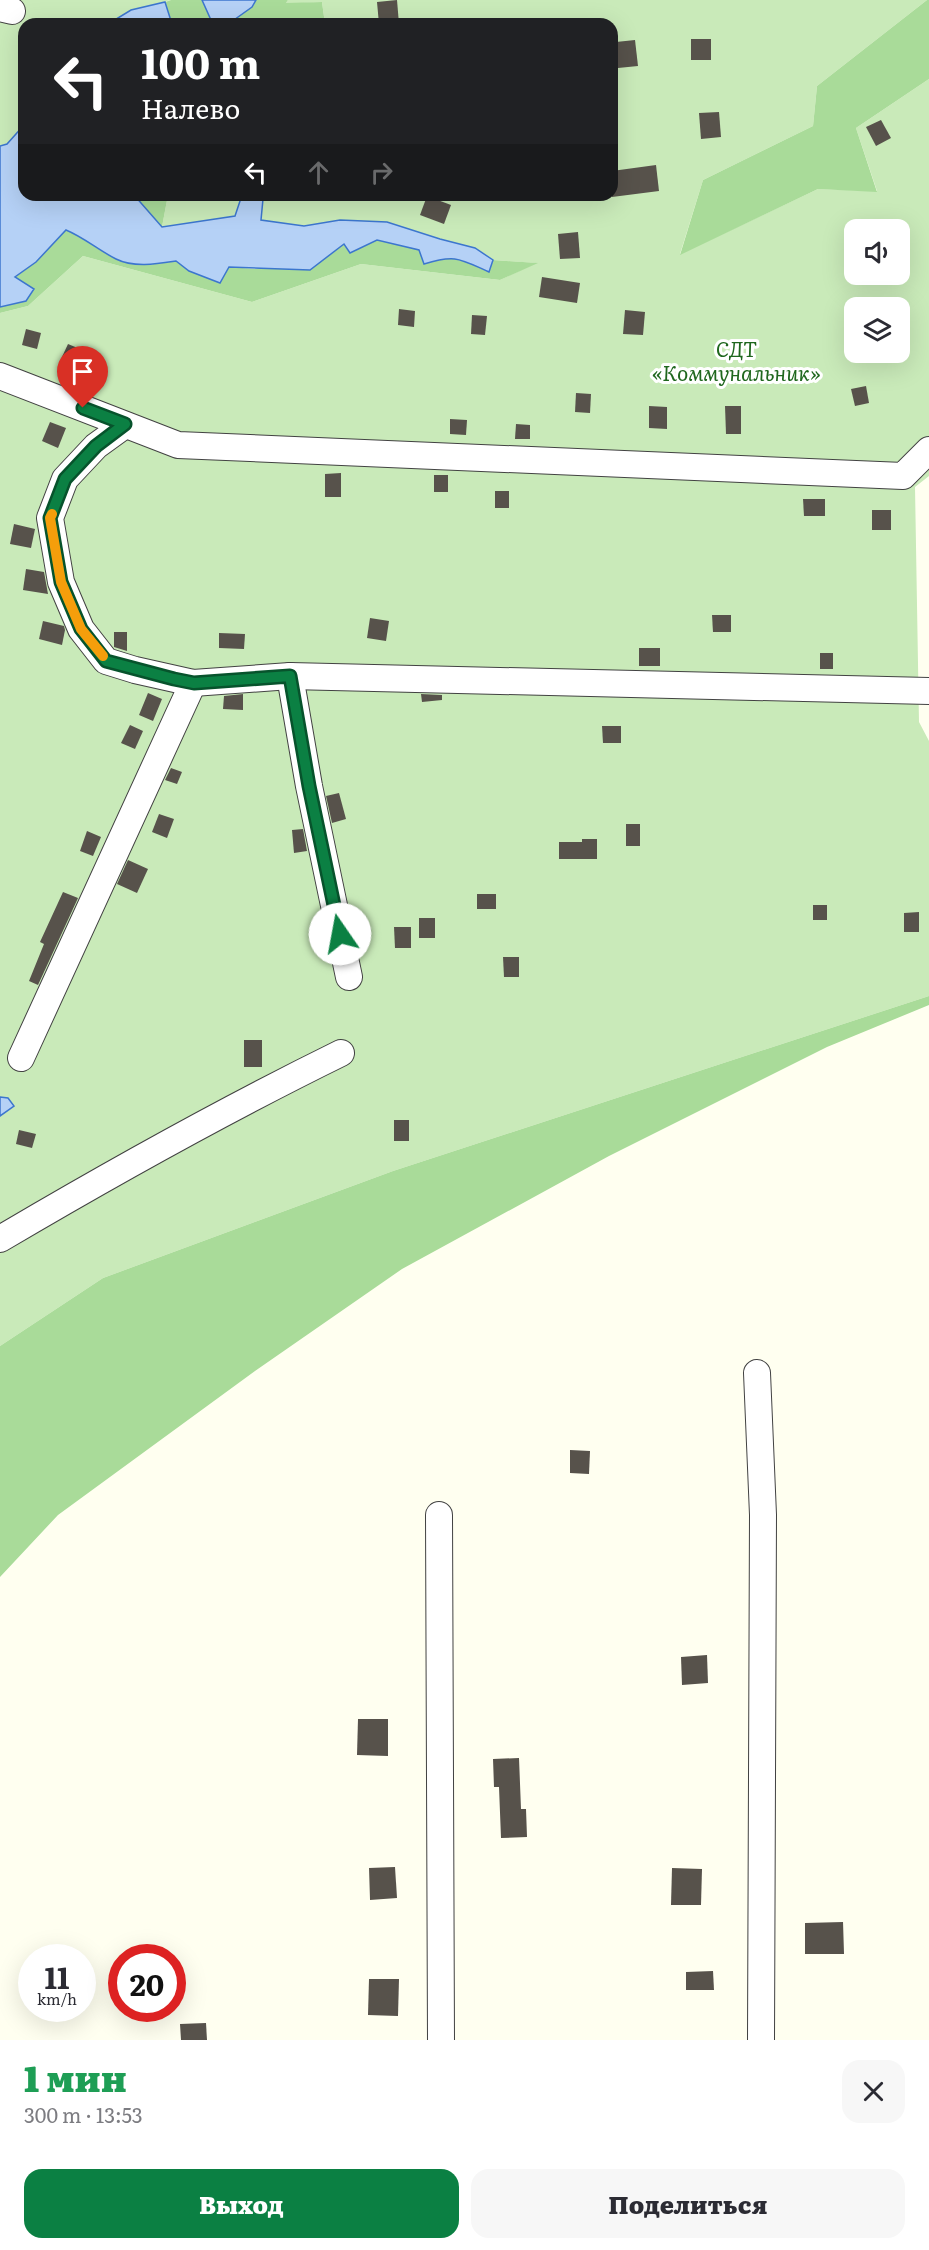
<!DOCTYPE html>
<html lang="ru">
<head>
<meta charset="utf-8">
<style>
  :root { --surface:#fff; --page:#f7f7f7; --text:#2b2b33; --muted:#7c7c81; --accent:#0b8043 }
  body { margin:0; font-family:Literata,serif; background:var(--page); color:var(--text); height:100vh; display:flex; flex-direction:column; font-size:22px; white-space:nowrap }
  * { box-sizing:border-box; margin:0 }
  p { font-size:20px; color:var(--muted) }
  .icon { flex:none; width:33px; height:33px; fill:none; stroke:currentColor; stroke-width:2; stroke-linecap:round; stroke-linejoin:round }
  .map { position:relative; height:2040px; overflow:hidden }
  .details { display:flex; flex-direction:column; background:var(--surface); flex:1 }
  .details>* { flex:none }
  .top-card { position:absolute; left:18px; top:18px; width:600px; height:183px; border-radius:18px; box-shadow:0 6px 24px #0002; background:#202124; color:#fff; overflow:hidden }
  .fabs { position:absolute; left:844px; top:219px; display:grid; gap:12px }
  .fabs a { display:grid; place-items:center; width:66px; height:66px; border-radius:12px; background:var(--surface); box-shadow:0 6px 24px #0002; font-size:30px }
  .speed { position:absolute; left:18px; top:1944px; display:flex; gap:12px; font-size:30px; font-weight:700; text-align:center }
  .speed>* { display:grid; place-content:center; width:78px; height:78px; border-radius:50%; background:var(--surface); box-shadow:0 6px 24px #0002; line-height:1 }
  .speed small { font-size:15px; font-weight:400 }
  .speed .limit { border:9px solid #d22; background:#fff; color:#111 }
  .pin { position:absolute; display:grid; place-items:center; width:51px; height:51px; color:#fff; margin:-62px -26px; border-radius:50% 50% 50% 0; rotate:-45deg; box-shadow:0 0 6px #0007 }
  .pin .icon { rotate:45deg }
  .me { position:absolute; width:66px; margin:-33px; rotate:348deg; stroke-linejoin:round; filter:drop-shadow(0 0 4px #0008) }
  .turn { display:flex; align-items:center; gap:21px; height:126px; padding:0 24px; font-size:27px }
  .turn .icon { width:78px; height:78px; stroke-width:2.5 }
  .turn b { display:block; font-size:42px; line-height:51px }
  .lanes { display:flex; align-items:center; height:57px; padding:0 24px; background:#0003; justify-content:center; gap:30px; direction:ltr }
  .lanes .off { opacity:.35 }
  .round { display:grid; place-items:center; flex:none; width:63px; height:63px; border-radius:18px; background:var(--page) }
  .summary { display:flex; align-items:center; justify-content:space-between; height:102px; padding:0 24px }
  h1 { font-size:36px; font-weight:800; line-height:45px; color:#1e9e55 }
  .action { display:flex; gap:12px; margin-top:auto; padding:12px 24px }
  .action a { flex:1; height:69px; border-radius:18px; background:var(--accent); color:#fff; font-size:24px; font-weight:800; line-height:69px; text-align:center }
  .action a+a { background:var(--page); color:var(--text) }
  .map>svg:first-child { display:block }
</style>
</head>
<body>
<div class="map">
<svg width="929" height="2040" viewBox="0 0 929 2040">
  <rect width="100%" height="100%" fill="#fffff0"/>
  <g fill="#c9eab9" fill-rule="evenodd">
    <polygon points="0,0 171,0 132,10 108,24 24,24 24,125 7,144 0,146"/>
    <path d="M288,0h639l-110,86 -4,40 -110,54 -23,74 138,-65 59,2 -21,-63 73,-49v397l-14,11 4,235 10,19v255l-536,175 -290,107 -103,68v-1033l28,-7 55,-50 169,46 109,-38 139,16 36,-17 -43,-3 -18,-12 -135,-28 -36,6 -44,-6 3,-21 -16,-4h365v-171h-287l-3,-22 -37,2zM855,230h45v44h-45zM855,308h45v44h-45z"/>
    <polygon points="168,195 242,195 235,216 162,227"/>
  </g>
  <g fill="#a9db99">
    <polygon points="171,0 202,0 211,20 252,7 256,0 288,0 286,3 322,2 325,24 172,24 165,2"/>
    <polygon points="927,0 929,0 929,79 856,128 877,192 818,189 680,255 703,180 813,126 817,86"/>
    <polygon points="134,195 168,195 162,227"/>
    <path d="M66,230c20,9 32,20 50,29 18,9 41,5 60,2l13,10 40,-4 27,2 89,-25 5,9 27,-13 42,10 5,13c32,-9 36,-4 65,9l4,-12 45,3 -38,17 -139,-16 -109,38 -169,-46 -55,50 -28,7v-6l26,-6 -12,-23 22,-16z"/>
    <polygon points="929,996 929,1005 827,1047 609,1156 402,1269 255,1371 58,1515 0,1577 0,1346 103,1278 393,1171"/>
  </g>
  <g fill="#b5d1f6" stroke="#3c76ce" stroke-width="1.5">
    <polygon points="202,0 256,0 252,7 231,22 211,20"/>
    <polygon points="165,2 172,24 108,24 131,10"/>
    <path d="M24,125v70h110l28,32 73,-11 7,-21 21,4 -2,21 43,6 36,-6 47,2 53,17 35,9 18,12 -4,12c-29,-13 -33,-18 -65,-8l-5,-14 -42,-10 -27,13 -6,-9 -34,26 -81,-3 -9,16 -31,-12 -13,-10c-19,3 -42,7 -60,-2 -18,-9 -31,-21 -50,-29l-30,32 -21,15 19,12 -8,12 -26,6v-161l7,-2z"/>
    <polygon points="0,1097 8,1098 14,1106 0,1116"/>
  </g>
  <g fill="#57524b">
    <polygon points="397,0 399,24 379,24 377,2"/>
    <rect x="691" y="39" width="20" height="21"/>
    <polygon points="635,40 638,66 618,68 616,42"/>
    <polygon points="719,112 721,137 701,139 699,113"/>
    <polygon points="881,120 891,138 876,146 866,127"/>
    <polygon points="656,165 659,191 612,197 612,171"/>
    <polygon points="427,196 451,205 444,224 420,215"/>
    <polygon points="578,232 580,258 560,259 558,234"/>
    <polygon points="542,277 580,283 577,303 539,297"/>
    <polygon points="399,309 415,311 414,327 398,325"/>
    <polygon points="625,310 645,312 643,335 623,334"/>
    <polygon points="472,315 487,316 485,335 471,334"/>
    <polygon points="26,329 41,333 37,349 22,345"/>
    <polygon points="68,344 80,349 75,362 62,357"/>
    <polygon points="866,386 869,403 855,406 851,389"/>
    <polygon points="576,393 591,394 590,413 575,412"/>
    <polygon points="649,406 667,407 667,429 649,428"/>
    <polygon points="725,406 741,406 741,434 726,434"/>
    <polygon points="450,419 467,420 466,435 450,434"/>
    <polygon points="50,422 66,428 58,448 42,441"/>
    <polygon points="516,424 530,425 530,439 515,439"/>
    <polygon points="341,473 341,497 325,497 325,474"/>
    <rect x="434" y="475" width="14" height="17"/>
    <rect x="495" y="491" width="14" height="17"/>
    <polygon points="803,499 825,499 825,516 804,516"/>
    <rect x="872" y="510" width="19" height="20"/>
    <polygon points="14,524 35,529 31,548 10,544"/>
    <polygon points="26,569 44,572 48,594 23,590"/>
    <polygon points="712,615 731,615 731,632 713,632"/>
    <polygon points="370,618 389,621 386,641 367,638"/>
    <polygon points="43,621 64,626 65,630 62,645 39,639"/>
    <polygon points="114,632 127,632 127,651 114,647"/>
    <polygon points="219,633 245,634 244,649 219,648"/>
    <rect x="639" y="648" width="21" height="18"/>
    <rect x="820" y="653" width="13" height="16"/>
    <polygon points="148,693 162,699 153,721 139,715"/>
    <polygon points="243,694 243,710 223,709 224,696"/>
    <polygon points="421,694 442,695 442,700 422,702"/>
    <polygon points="130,725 143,731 135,749 121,743"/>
    <polygon points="602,726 621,726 621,743 603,743"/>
    <polygon points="171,768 182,772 177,784 165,780"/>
    <polygon points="339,793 346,819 332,823 326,796"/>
    <polygon points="159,814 174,819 167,838 152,832"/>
    <rect x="626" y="824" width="14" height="22"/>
    <polygon points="303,829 307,851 294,853 292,830"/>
    <polygon points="87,831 101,837 93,856 80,851"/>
    <polygon points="582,839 597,839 597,859 559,859 559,842 582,842"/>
    <polygon points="128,860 148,869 137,893 117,884"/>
    <polygon points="63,892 78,898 38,985 29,981 44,944 40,942"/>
    <rect x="477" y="894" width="19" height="15"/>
    <rect x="813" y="905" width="14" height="15"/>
    <polygon points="919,912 919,932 904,932 904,913"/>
    <rect x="419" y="918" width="16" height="20"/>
    <polygon points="394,927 411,927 411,948 395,948"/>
    <polygon points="503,957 519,957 519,977 504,977"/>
    <rect x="244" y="1040" width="18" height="27"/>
    <rect x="394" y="1120" width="15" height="21"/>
    <polygon points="19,1130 36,1134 32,1148 16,1144"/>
    <polygon points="570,1450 590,1451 589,1474 570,1473"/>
    <polygon points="707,1655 708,1683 682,1685 681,1657"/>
    <polygon points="358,1719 388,1719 388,1756 357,1755"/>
    <polygon points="519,1758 521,1809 526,1809 527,1837 501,1838 499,1787 494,1787 493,1759"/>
    <polygon points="395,1867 397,1898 370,1900 369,1868"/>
    <polygon points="672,1868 702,1869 701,1905 671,1905"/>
    <polygon points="843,1922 844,1954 805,1954 805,1923"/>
    <polygon points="713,1971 714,1990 686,1990 686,1972"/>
    <polygon points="369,1979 399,1979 398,2016 368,2015"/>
    <polygon points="206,2023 207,2040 181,2040 180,2024"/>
  </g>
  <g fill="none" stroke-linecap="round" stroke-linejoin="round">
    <g stroke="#424242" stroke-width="28">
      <g id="minor">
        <polyline points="0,8 12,11"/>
        <polyline points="0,376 178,445 903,476 929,450"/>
        <polyline points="125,425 96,446 65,479 50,518 61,582 81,629 106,661 135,670 193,683 290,676 929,691"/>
        <polyline points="290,676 309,786 349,977"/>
        <polyline points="21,1058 193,683"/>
        <path d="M0,1239c112,-66 225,-129 341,-186"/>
        <polyline points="757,1373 763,1515 761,2040"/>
        <polyline points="439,1515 441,2040"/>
      </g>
    </g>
    <use href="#minor" stroke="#fff" stroke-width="26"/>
  </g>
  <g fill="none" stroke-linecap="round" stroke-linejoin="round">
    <g stroke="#07532c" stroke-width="15">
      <polyline id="route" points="83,408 125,424 96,446 65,479 50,518 61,582 81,629 106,661 174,679 194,683 290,676 309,786 340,934"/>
    </g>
    <use href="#route" stroke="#0b8043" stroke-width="10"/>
    <polyline stroke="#f59e0b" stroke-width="10" points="52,514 50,518 61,582 81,629 103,656"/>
  </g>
  <g text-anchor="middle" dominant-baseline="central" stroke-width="6" stroke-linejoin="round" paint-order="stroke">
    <g font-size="21" font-style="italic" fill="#1f671e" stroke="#fff">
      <text x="736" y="347">СДТ<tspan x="736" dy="24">«Коммунальник»</tspan></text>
    </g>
  </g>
</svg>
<div class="fabs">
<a><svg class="icon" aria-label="sound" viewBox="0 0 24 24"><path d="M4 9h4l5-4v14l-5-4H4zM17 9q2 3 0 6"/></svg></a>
<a><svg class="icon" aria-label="layers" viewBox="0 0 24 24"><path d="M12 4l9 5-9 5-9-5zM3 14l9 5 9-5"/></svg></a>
</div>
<div class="speed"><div>11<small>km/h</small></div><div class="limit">20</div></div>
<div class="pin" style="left:83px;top:408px;background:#d93025"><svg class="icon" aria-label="arrive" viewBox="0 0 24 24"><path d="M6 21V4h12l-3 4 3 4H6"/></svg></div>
<svg class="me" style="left:340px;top:934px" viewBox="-20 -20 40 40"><circle r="19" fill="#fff"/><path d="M0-13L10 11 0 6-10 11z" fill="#0b8043"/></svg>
<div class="top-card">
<div class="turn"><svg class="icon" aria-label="left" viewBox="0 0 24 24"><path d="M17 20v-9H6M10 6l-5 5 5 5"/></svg><div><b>100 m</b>Налево</div></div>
<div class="lanes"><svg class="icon" aria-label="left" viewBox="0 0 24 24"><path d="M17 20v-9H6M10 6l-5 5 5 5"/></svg><svg class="icon off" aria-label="ahead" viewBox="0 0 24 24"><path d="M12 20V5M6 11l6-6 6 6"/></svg><svg class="icon off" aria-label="right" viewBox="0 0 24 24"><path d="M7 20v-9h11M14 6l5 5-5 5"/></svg></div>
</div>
</div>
<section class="details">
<div class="summary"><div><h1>1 мин</h1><p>300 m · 13:53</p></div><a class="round"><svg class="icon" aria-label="close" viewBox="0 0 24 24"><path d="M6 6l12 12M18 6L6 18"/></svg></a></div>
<div class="action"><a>Выход</a><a>Поделиться</a></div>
</section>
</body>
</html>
